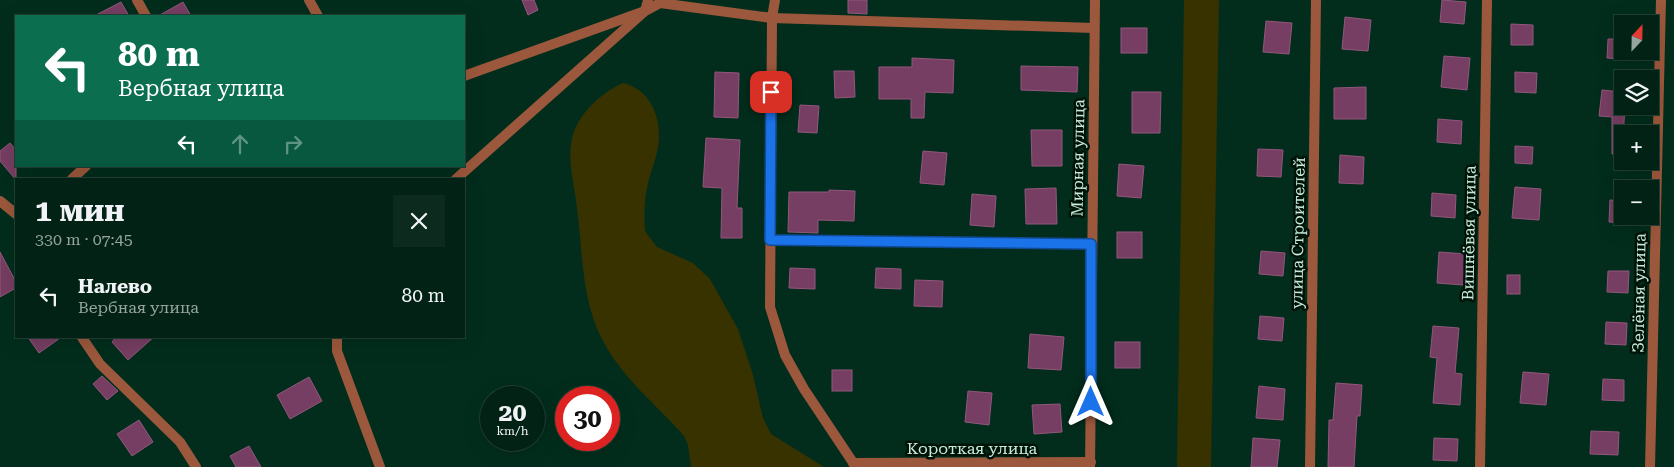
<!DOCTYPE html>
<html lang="ru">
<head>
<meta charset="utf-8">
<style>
  :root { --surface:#022215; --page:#0c2a1e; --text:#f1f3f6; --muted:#96a4a0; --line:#233f34 }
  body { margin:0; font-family:"Roboto Serif",serif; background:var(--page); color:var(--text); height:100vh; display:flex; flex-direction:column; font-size:19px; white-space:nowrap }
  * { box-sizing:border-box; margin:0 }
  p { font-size:16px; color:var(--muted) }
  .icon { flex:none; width:28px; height:28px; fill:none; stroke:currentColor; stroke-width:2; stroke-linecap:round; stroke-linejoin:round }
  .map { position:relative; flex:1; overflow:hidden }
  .drawer { position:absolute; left:15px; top:178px; width:450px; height:160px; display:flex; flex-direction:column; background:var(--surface); border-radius:0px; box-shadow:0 5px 20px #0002,0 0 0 1px var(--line) }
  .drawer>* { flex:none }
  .top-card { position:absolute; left:15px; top:15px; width:450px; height:152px; border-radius:0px; box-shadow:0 5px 20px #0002,0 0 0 1px var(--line); background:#0b6e4f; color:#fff; overflow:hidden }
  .needle { width:32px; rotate:22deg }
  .fabs { position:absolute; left:1614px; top:15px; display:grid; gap:10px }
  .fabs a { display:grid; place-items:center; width:45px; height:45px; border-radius:0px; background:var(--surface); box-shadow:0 5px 20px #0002,0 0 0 1px var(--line); font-size:25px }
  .speed { position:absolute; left:480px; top:386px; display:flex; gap:10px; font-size:25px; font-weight:700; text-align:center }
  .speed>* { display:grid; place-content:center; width:65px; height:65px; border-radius:50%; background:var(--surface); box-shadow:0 5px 20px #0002,0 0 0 1px var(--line); line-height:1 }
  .speed small { font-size:12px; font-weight:400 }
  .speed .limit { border:8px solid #d22; background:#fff; color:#111 }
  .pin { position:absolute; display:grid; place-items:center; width:42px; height:42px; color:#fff; margin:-21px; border-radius:10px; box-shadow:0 2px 8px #0006 }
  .me { position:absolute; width:55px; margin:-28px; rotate:0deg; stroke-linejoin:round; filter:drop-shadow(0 0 4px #0008) }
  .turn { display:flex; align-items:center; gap:18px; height:105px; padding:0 20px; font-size:22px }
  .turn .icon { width:65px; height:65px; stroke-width:2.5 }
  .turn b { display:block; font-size:35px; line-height:42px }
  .lanes { display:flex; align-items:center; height:48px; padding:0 20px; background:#0003; justify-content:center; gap:25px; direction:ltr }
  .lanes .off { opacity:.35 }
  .round { display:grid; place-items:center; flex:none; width:52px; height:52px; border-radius:0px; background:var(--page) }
  .overview { display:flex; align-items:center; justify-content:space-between; height:85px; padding:0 20px }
  h1 { font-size:30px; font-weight:700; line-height:38px }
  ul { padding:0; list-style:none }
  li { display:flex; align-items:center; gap:15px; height:65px; padding:0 20px }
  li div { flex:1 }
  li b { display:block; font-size:19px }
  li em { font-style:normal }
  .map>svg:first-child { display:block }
</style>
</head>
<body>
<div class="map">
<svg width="1674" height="467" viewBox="0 0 1674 467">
  <rect width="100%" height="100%" fill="#022d1c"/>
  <g fill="#373200">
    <polygon points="1184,0 1219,0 1211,467 1177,467"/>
    <path d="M623,83c26,6 37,31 36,56 -1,17 -9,33 -12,49 -3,14 -3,29 -2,43l12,16 36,16 17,16 28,50 15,46 10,43 8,16 53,33h-133l-3,-22 -4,-9c-27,-31 -61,-57 -81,-95 -22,-41 -20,-88 -26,-133 -2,-20 -9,-44 -6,-64 3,-27 29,-51 52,-61z"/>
  </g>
  <g fill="#763e62" stroke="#92577c">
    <polygon points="522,0 534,0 538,10 528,15"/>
    <polygon points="848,0 867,0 867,14 848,13"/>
    <polygon points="1442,0 1466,2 1464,24 1440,22"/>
    <polygon points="121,2 129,16 94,16"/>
    <polygon points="183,2 191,16 158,16"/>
    <polygon points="1345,17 1371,20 1368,51 1342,49"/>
    <polygon points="1266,21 1292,23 1289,54 1263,52"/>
    <polygon points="1511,24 1533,25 1533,45 1511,45"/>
    <rect x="1121" y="28" width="26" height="25"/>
    <polygon points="1608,39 1622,39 1622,59 1607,58"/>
    <polygon points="1444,56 1470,58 1467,90 1441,87"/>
    <polygon points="912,58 954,60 953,93 925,92 924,118 911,118 911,99 879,99 879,67 912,67"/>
    <polygon points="1021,66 1078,67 1077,92 1021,90"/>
    <polygon points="834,71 854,71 855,97 835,98"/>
    <polygon points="715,72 739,73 738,118 714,117"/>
    <polygon points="1515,72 1537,73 1536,93 1515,92"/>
    <polygon points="1366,87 1366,119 1334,119 1334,88"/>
    <polygon points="1602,90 1622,92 1622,106 1625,106 1622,154 1612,154 1612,117 1599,116"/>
    <polygon points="1132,92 1161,92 1160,133 1132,133"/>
    <polygon points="800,105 819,106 817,133 798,132"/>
    <polygon points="1438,119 1462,121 1461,144 1437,142"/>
    <polygon points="1031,130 1062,130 1062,166 1032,166"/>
    <polygon points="706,138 740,140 737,208 742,208 742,238 721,238 722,188 703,187"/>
    <polygon points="10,143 16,150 16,180 0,161 0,151"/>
    <polygon points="1515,146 1533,147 1532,164 1515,163"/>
    <polygon points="1258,149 1283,150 1281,177 1257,176"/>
    <polygon points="923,151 947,153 944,185 920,183"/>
    <polygon points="1340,155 1364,157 1363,184 1339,183"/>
    <polygon points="1119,164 1144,166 1141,198 1117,196"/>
    <polygon points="1515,187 1541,189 1539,220 1512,218"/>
    <polygon points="1056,188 1057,224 1026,224 1025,189"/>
    <polygon points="829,190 855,191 854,221 818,220 818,233 788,232 789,192 829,192"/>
    <polygon points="1432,193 1456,195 1455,218 1431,216"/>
    <polygon points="972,194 996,196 994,227 970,225"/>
    <polygon points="1610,200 1622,201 1622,223 1609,222"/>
    <rect x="1117" y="232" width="25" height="26"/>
    <polygon points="1261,251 1285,253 1283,276 1259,274"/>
    <polygon points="0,252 16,282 16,288 0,297"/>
    <polygon points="1439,252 1466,254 1463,285 1437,283"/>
    <polygon points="790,268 815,269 815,289 789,288"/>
    <polygon points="876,268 901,269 901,289 875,288"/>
    <polygon points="1608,271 1629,271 1628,293 1607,292"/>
    <rect x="1507" y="275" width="13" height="19"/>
    <polygon points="915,280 943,281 942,307 914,306"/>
    <polygon points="1260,316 1284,318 1282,341 1258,339"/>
    <polygon points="1606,322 1627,323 1626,345 1605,344"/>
    <polygon points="1433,326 1459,328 1455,373 1462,374 1460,405 1433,403 1437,358 1430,357"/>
    <polygon points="1030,334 1064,337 1061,370 1028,368"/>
    <polygon points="27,336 63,336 39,353"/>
    <polygon points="117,336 155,336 128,360 112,342"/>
    <rect x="1115" y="342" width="25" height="26"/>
    <rect x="832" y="370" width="20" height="21"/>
    <polygon points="1523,372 1549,374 1546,405 1520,403"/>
    <polygon points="102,376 118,391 107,400 93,384"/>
    <polygon points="309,377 322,401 290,419 277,395"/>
    <polygon points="1603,379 1624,380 1624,401 1602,400"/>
    <polygon points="1336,383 1362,385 1360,416 1357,416 1354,467 1328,467 1329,420 1333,420"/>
    <polygon points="1259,386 1285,389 1283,420 1256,418"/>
    <polygon points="968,391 992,393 989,425 965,422"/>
    <polygon points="1060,404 1062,432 1034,434 1032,405"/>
    <polygon points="139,420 153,442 132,456 117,434"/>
    <polygon points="1591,431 1619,432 1618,455 1590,454"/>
    <polygon points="1253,438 1280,440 1277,467 1251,467"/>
    <polygon points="1434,438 1458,439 1457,461 1433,460"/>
    <polygon points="249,446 261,467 236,467 230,456"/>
  </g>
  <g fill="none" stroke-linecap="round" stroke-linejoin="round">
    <g stroke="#9c583c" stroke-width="10">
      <polyline points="137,0 146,16"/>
      <polyline points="309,0 318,16"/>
      <polyline points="775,0 772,18 770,307 785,355 804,389 856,467"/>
      <polyline points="464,76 645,11 648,0"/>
      <polyline points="72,179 86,166"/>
      <polyline points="456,179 645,11 660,3 772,18 1094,28"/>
      <polyline points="0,201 16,214"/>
      <polyline points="770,240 1091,244"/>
      <polyline points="81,336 100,364 180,442 196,467"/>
      <polyline points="337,336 337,351 380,467"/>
      <polyline points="853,463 1091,462"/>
      <polyline points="1090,467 1095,0"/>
      <polyline points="1310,467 1316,0"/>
      <polyline points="1480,467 1487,0"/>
      <polyline points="1650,467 1661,0"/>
    </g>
  </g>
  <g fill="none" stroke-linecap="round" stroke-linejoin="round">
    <g stroke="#114b97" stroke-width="12">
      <polyline id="route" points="771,92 770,240 1091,244 1091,402"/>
    </g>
    <use href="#route" stroke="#1a73e8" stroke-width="9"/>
  </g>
  <g text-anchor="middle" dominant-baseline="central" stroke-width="5" stroke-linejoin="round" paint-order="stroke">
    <g font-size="16" fill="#c8ecd9" stroke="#001309">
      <text transform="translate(1078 158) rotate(-89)">Мирная улица</text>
      <text transform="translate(1298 233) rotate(-89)">улица Строителей</text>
      <text transform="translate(1469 233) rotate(-89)">Вишнёвая улица</text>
      <text transform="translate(1639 293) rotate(-89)">Зелёная улица</text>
      <text x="972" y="448">Короткая улица</text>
    </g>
  </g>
</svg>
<div class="fabs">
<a><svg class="needle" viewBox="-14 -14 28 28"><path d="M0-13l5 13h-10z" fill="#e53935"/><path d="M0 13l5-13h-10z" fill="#96a4a0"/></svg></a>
<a><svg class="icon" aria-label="layers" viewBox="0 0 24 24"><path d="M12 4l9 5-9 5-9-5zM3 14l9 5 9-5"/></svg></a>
<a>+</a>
<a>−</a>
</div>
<div class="speed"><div>20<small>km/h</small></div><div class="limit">30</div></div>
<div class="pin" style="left:771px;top:92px;background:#d93025"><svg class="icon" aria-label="arrive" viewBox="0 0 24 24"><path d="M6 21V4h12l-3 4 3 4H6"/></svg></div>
<svg class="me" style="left:1091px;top:402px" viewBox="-20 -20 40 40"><path d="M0-17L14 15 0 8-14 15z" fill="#1a73e8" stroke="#fff" stroke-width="4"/></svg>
<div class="top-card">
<div class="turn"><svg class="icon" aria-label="left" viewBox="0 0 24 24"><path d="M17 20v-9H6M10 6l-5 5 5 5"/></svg><div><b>80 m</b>Вербная улица</div></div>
<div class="lanes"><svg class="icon" aria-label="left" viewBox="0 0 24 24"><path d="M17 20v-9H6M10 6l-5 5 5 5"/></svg><svg class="icon off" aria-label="ahead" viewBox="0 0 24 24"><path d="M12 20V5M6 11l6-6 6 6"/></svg><svg class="icon off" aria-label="right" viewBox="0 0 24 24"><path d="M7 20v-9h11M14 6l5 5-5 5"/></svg></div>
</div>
<section class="drawer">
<div class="overview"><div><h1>1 мин</h1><p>330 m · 07:45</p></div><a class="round"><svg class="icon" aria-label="close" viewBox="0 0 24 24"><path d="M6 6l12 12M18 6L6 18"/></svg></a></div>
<ul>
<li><svg class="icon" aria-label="left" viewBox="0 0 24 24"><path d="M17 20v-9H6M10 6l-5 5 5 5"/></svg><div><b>Налево</b><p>Вербная улица</p></div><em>80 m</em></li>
</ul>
</section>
</div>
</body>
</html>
